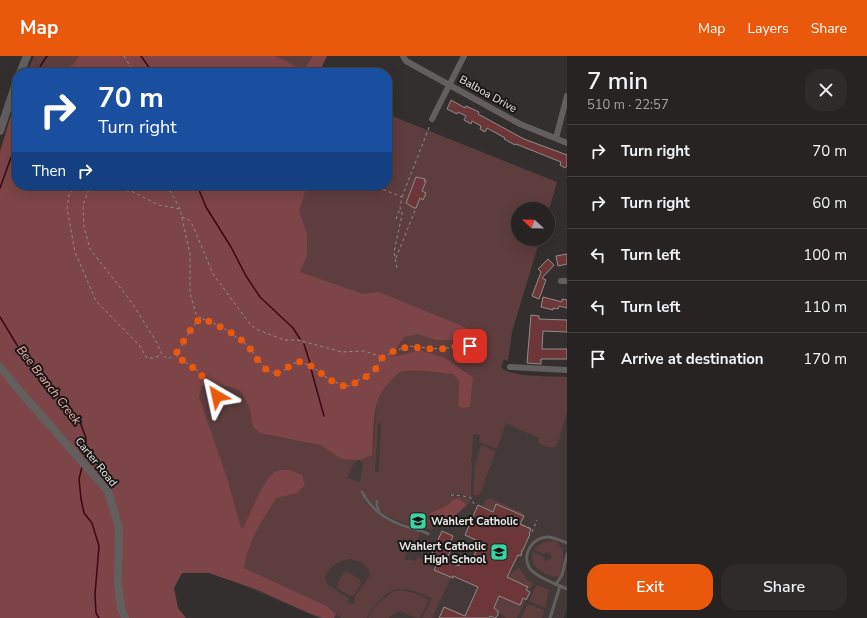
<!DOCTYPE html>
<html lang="en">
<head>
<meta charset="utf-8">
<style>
  :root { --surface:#272323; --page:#2f2b2b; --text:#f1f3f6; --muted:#a4a4a6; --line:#434041; --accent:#ea580c }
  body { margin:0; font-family:"Nunito Sans",sans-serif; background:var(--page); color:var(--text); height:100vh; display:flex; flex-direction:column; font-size:15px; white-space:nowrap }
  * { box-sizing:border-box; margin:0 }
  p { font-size:13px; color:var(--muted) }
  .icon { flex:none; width:22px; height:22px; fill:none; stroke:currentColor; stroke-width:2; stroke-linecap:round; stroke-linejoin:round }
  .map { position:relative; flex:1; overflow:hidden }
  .sheet { display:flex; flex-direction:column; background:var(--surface); width:300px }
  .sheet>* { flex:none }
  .banner { position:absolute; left:12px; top:12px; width:380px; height:122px; border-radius:16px; box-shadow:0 4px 16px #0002,0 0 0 1px var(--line); background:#1a4fa0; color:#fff; overflow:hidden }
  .needle { width:26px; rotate:292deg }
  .fabs { position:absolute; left:511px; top:146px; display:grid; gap:8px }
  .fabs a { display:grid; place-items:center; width:44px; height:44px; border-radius:50%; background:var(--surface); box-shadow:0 4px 16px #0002,0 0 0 1px var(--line); font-size:20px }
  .pin { position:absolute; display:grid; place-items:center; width:34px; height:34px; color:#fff; margin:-17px; border-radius:8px; box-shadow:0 2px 6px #0006 }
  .me { position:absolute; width:44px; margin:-22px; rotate:324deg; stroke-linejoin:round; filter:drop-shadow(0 0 3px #0008) }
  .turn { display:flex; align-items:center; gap:14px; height:84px; padding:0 20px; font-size:18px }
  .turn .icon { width:52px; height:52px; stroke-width:2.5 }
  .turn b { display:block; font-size:28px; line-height:34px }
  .then { display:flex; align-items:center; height:38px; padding:0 20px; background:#0003; gap:8px; font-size:15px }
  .round { display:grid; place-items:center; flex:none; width:42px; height:42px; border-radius:16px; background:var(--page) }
  .summary { display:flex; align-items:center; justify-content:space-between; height:68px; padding:0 20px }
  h1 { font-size:24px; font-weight:600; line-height:30px }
  .button { display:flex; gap:8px; margin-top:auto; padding:8px 20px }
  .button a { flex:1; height:46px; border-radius:16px; background:var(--accent); color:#fff; font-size:16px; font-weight:600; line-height:46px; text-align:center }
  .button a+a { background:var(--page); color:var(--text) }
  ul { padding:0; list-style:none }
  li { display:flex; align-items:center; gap:12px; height:52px; padding:0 20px; border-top:1px solid var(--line) }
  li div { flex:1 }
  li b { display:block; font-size:15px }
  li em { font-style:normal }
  header { display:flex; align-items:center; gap:24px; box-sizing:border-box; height:56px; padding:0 20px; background:var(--accent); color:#fff }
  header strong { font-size:19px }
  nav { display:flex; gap:22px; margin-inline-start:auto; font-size:14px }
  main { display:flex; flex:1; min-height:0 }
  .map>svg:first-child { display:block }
</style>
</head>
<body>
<header>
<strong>Map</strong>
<nav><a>Map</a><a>Layers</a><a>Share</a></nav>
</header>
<main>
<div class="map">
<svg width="567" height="562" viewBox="0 0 567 562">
  <rect width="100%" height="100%" fill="#342f2f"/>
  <polygon fill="#433939" points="384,296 499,319 567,322 567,552 564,562 319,562 242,529 307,378"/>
  <g fill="#5e3d3e" fill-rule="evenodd">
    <polygon points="34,0 242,0 285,17 27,17"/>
    <polygon points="276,0 312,0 304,14"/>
    <path d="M17,41v88h370v-71l170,68 -9,31v-4h-30v30h22l-28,93 -4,29 -4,-2 -3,8c8,11 52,9 66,10v36l-9,30 -3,4h-8l-9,-4 1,-5 -33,-15 -9,26 -18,-7 1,-7 -7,-1 -1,23 -1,1v4h1l-1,29 1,7 -9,-3 -13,-1v2l13,1 7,2 1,2c-4,5 -35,27 -40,28 -9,1 -44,-11 -49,-17 -3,-4 -3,-8 -3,-12l-3,-1v7l-5,-3 -4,-7 -3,4c8,11 22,22 35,26 7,2 13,3 19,5l2,3 -5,13 -5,-2 -6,14 4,1 1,-1 6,2 3,-4 8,4 8,9 17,7 -19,41h-10l10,-20c-37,-15 -43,-13 -65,20h-26l-14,-12 -78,-36 -7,15 -242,-236v-199zM392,298l-2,2 73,13 10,8 -15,29 1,-25 -6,-7 -15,-1 -20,-3 -16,1 -12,9 -13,22 -5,53h-36l-16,-10zM378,367h3l-2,49h-4zM359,404l4,3 -3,19 -13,-4 7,-15zM348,503c10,1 18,4 22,14l-1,4 -14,19 -1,7 -3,1 -3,-2v-4l-21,-14 -2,-7c5,-11 12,-15 23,-18z"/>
    <polygon points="481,389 496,395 480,438 476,440 473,438 475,409"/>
    <polygon points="490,442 523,457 522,459 497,448 493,456 486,453 486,452 483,450 485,445"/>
    <path d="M555,485c12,8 8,21 5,34l-4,2c-13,-3 -27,-10 -23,-25l10,5 1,2 2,2 5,-2 1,-3 -2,-3 -4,-1 -2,2 -10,-4c6,-9 12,-8 21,-9z"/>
    <polygon points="519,511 527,524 533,527 530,533 527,532 528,531 507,521 510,517 512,517"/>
    <path d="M346,515l14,8 1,5 -7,11 -4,1 -13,-8c0,-6 5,-14 9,-17z"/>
    <polygon points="537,529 549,534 545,552 529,545"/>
    <path d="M398,534c11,1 21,4 31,10l-9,18c-14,0 -17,-14 -31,0h-21c7,-12 17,-24 30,-28z"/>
    <polygon points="499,540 520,549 522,544 525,545 517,562 506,562 494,552"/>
    <polygon points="528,548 544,554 542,562 521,562"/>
  </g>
  <g fill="#7d4548">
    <polygon points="79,0 276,0 304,14 312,0 327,0 319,17 61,17 74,8"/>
    <path d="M17,51v78h288l1,4 -7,22 8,23v21l-7,17 63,22 16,-2 93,38 -20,10h-16l-18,-6 -14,3 -13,19 11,-1 18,-5 25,8 28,19 -3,30 -6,1 -6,-2 1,-25 -6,-7c-16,-1 -33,-5 -49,-3 -10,2 -24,22 -27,32 -4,13 -4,38 -5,52l-13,5 -17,-1 -22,-14 -60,-12 -7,-6 -3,-18 -9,-18c-12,-6 -26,-8 -39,-6l-3,12 29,84 13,47 3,-1c5,-11 21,-51 31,-55 9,-5 19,-1 27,3l3,10 -8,8 -21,5c-13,21 -29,45 -32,70l83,38 9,8 -2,4h-11l-12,-4 -53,-24 -49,-17h-27l-8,15 4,20 8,10h-186v-464l10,-36z"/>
    <path d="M459,442l7,7c-5,6 -19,19 -27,19 -3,0 -7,-2 -10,-2v-8l17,-8 7,-6z"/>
  </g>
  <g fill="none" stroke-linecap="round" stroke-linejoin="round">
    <g stroke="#3a0810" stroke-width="1.5">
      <polyline points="141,0 153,17"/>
      <polyline points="38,17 41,9 47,0"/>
      <polyline points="197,129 206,151 231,191 246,220 260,241 293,272 300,283"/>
      <polyline points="0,132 17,85"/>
      <polyline points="0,261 26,304 67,349 80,366 86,382 85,401"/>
      <polyline points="304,288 310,307"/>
      <polyline points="311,313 324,360"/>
      <polyline points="82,411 79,423 81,443 84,457 92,467 99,490 95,538 96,557 99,562"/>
    </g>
  </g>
  <g fill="#6d373a" stroke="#928c8c">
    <polygon points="451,44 465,52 466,50 479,56 478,58 524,83 567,99 567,110 565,112 560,109 561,106 516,88 515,89 504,83 505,82 487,72 485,76 480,73 481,70 472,65 471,68 464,64 466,60 458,56 457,58 447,53"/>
    <polygon points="416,121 425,123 424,125 426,125 422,135 426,137 423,144 420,142 416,152 414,152 406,147"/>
    <polygon points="567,198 567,208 558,210 556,200"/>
    <polygon points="548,203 554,209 542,222 546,224 539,243 532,240 541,216 538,213"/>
    <polygon points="543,241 562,246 562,243 567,244 567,252 559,250 558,253 553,252 553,254 541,251"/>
    <polygon points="531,259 539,260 539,263 567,264 567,276 543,275 542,293 567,293 567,303 541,303 541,308 527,307"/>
    <polygon points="496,448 524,460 520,468 531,473 529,477 530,478 523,494 522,494 521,500 518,499 507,521 528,531 526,534 530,536 526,544 523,542 520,549 499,540 494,552 498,555 498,559 495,562 490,560 489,562 439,562 444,551 465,560 478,531 453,520 453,522 434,514 440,501 432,497 442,475 453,480 450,487 453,488 446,505 459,510 461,505 465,507 466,505 471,507 480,486 465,479 478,449 493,456"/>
  </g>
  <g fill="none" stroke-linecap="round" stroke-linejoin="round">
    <g stroke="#908c8c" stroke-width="1" stroke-dasharray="3 3" stroke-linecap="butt">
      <polyline points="124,0 135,17"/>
      <polyline points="77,129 69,138 67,152 75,196 96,245 139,289 147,302 154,302 161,299"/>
      <path d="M92,129l-2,1 -7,19 1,22 6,22 40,51 26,41 6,14 6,4c16,-8 19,-30 33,-41l21,9 25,18 20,25 7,3 8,-1 12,-9 7,-1 14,6 5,6 21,11 7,1 26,-15 7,-13 14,-7 13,-5 31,3 15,-2 8,-2 17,3"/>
      <polyline points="103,129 117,134 131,135 159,149 180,153"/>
      <polyline points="167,129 180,153 190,198 190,237 196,258 201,262"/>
      <polyline points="372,129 402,141 400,152 402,156 402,159 394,196 397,212"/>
      <polyline points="402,141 430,69"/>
      <polyline points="182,161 189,164 193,170 213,218 250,268 256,273 284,284 298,284 342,296 364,295 377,299 381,302"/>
      <polyline points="396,163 400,153"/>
      <polyline points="396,202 416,152"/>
      <polyline points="176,299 199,316 217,340"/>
      <polyline points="451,439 463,440 471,442 475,450"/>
      <polyline points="522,469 532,473"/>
      <polyline points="532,476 537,464"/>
    </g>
    <g stroke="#645f5f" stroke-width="3">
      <path d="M362,436c8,15 21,26 37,32 9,4 20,5 29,10"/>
      <polyline points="377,445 377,450 379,455"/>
      <path d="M567,487c-5,-2 -12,-5 -18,-6 -17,-1 -29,19 -18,33 9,9 25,14 36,19"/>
      <polyline points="556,528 562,519 567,498"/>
      <polyline points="550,562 560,530"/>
    </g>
    <g stroke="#645f5f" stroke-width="6">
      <polyline points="403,0 406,5 520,68 567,87"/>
      <polyline points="432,63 464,0"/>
      <polyline points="556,82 567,40"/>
      <polyline points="561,225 567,225"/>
      <polyline points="510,311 567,314"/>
    </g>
    <g stroke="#645f5f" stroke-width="8">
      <polyline points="20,17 27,0"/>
      <polyline points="0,75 17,24"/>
      <polyline points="0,311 24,340 108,435 119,472 118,527 121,552 125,562"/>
    </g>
  </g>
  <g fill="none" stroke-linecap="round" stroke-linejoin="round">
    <path stroke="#ea580c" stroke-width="7" stroke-dasharray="0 12.6" d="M217,340l-18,-24 -24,-17 20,-32 6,-5c17,7 34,15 47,28 6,7 11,18 19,24 14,11 23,-11 36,-8 13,4 31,26 45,24 3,0 23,-12 26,-15 4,-4 4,-10 8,-13 2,-2 5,-3 8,-5 21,-11 29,-3 50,-4 11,-1 20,-5 30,-3"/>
  </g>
  <defs>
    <g id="school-square" transform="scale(0.9)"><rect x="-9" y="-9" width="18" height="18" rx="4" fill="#3ad4a5" stroke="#1a1717"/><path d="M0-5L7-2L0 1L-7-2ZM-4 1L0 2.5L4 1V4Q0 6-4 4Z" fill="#111"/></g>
  </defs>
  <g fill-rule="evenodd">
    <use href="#school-square" x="418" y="465"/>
    <use href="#school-square" x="499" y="496"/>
  </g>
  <g text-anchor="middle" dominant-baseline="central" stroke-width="4" stroke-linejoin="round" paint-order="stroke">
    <g font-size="11" fill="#ece9e9" stroke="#1a1717">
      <text transform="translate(488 38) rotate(29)">Balboa Drive</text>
      <text transform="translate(96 406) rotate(51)">Carter Road</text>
    </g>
    <g font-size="11" font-weight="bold" fill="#ece9e9" stroke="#1a1717" text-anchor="start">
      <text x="431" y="465">Wahlert Catholic</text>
      <text x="486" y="490" text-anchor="end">Wahlert Catholic<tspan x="486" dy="13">High School</tspan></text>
    </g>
    <g font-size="12" font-style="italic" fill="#fbb2b4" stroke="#1a1717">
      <text transform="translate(49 329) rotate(52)">Bee Branch Creek</text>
    </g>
  </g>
</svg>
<div class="fabs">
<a><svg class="needle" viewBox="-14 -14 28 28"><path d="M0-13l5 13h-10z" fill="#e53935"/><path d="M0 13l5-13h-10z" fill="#a4a4a6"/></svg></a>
</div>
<div class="pin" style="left:470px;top:290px;background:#d93025"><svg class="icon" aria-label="arrive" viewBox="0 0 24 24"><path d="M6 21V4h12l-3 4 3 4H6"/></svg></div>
<svg class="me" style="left:217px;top:340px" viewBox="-20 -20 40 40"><path d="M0-17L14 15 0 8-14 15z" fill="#ea580c" stroke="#fff" stroke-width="4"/></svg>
<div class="banner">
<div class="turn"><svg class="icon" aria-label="right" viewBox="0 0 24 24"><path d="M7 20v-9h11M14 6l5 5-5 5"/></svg><div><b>70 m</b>Turn right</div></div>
<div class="then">Then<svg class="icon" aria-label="right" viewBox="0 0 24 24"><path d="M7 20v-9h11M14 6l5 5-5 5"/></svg></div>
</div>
</div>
<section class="sheet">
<div class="summary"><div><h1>7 min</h1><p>510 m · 22:57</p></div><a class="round"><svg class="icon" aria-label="close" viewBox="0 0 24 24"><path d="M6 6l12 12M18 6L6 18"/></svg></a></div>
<ul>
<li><svg class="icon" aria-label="right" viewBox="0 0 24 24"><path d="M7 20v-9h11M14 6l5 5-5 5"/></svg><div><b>Turn right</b></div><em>70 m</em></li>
<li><svg class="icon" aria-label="right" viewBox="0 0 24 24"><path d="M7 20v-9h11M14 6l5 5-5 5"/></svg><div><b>Turn right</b></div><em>60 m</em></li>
<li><svg class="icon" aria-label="left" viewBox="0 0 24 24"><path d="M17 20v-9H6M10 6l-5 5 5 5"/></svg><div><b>Turn left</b></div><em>100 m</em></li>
<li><svg class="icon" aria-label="left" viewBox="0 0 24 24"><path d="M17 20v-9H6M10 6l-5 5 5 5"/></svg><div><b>Turn left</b></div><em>110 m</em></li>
<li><svg class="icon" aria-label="arrive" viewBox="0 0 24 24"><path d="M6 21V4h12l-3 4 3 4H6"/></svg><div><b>Arrive at destination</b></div><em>170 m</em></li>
</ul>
<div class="button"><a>Exit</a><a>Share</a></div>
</section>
</main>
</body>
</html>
